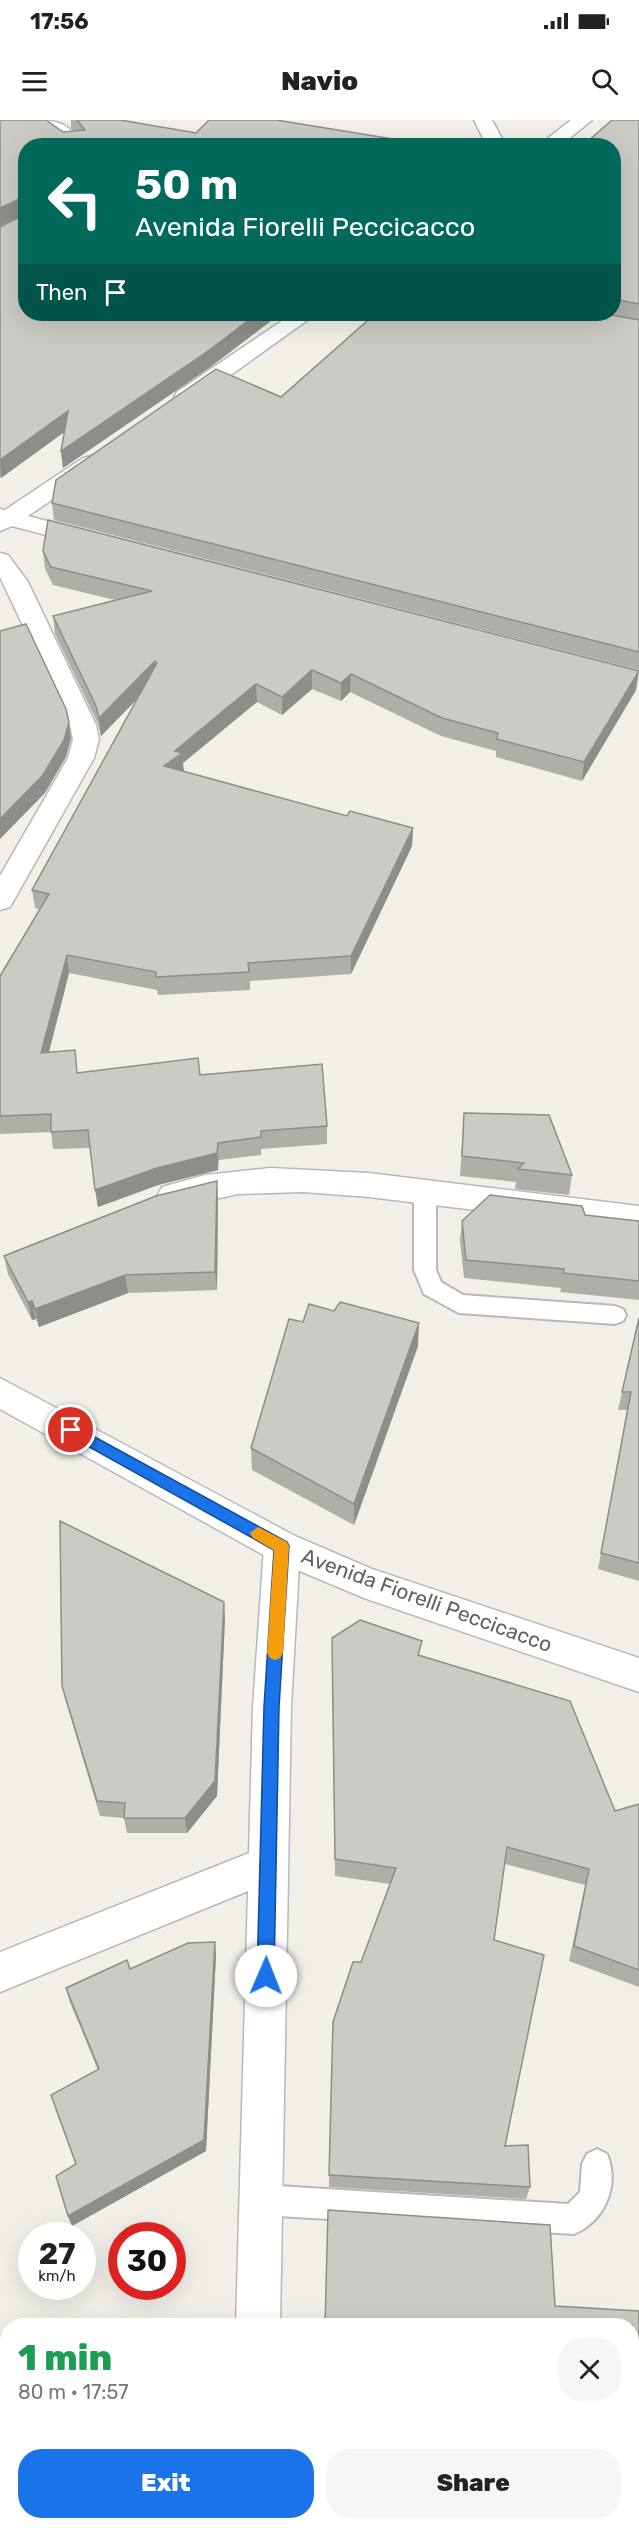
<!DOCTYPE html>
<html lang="en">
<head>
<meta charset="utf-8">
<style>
  :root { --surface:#fff; --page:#f6f6f6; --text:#222; --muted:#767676; --accent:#1a73e8 }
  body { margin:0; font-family:Rubik,sans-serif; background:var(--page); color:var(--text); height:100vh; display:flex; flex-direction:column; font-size:22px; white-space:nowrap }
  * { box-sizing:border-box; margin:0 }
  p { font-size:20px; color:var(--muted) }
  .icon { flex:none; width:33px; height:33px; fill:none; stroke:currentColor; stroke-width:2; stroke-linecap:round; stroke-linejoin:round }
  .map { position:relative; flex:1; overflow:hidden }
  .sheet { position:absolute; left:0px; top:2198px; width:639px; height:212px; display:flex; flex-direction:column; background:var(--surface); border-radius:24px 24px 0 0; box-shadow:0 6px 24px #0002 }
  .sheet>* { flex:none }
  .hud { position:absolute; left:18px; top:18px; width:603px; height:183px; border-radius:24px; box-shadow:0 6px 24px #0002; background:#00695c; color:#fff; overflow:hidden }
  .speed { position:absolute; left:18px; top:2102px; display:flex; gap:12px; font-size:30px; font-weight:700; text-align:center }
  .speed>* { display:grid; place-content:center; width:78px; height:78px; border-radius:50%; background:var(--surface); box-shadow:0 6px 24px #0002; line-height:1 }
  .speed small { font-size:15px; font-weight:400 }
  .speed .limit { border:9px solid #d22; background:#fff; color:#111 }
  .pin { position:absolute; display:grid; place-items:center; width:51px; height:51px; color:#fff; margin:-26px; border:3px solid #fff; border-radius:50%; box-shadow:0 2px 6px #0007 }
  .me { position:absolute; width:66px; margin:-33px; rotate:1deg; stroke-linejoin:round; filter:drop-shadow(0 0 4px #0008) }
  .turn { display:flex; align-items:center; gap:21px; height:126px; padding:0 18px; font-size:27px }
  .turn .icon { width:78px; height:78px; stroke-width:2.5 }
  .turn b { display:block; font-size:42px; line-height:51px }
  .then { display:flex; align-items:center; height:57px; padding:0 18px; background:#0003; gap:12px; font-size:22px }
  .round { display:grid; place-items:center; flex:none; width:63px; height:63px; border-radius:24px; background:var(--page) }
  .headline { display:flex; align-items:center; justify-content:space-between; height:102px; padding:0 18px }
  h1 { font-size:36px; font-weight:800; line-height:45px; color:#1e9e55 }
  .primary-button { display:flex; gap:12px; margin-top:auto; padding:12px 18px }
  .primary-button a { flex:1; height:69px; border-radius:24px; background:var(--accent); color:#fff; font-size:24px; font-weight:800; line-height:69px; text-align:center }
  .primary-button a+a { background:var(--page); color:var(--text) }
  .status { display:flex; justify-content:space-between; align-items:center; height:42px; padding:0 30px; background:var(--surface); direction:ltr }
  .status svg { height:16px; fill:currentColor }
  header { display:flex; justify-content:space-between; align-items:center; height:78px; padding:0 18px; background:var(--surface); font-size:27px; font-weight:800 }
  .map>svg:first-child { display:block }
</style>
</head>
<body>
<div class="status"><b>17:56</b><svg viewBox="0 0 49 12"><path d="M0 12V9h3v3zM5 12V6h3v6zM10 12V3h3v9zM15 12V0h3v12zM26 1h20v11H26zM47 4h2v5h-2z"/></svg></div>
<header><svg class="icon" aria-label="menu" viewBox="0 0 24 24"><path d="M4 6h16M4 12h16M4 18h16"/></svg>Navio<svg class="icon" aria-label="search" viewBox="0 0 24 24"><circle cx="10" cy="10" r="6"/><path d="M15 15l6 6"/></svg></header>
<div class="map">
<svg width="639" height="2408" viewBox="0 0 639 2408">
  <rect width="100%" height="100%" fill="#f1efe8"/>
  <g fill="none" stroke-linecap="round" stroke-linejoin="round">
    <g stroke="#b5b8bc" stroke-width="4">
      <g id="lane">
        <polygon points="425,1064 433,1066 436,1072 436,1150 441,1162 463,1175 615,1186 623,1189 626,1195 623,1201 615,1204 459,1193 424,1174 414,1150 414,1072 417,1066"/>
        <path d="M597,2029l10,5c13,31 -2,67 -33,80l-312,-19 -10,-5 -5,-10 5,-10 10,-5 306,19 12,-12 2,-28 5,-10z"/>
      </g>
    </g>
    <g stroke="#b5b8bc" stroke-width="3">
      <g id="street">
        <path d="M29,0c28,0 38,1 55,26h-19c-12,-15 -29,-15 -36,-26z"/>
        <polygon points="474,0 492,0 506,26 487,26"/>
        <polygon points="571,0 592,0 560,26 538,26"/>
        <polygon points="292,194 316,194 193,282 177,282 174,277 177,272"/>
        <polygon points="91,336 99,338 102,343 99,348 28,396 99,415 103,420 99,425 91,427 12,406 0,411 0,389 5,390 83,338"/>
        <polygon points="0,433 8,435 28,462 96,605 99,619 94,638 14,780 10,787 0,790 0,756 68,638 73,619 70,605 0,457"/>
        <polygon points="270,1048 369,1053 639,1086 639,1110 369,1077 303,1072 238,1074 173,1088 162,1085 157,1076 162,1067 205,1055"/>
        <polygon points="282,1411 295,1416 300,1427 291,1587 280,2205 236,2205 248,1771 0,1872 0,1832 249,1733 253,1587 264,1427 269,1416"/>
        <polygon points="226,2402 273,2402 274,2408 226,2408"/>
      </g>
    </g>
    <g stroke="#b6babf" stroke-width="3">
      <polygon id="secondary" points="0,1258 295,1416 372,1449 639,1538 639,1572 364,1478 269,1438 0,1289"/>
    </g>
    <use href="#lane" fill="#fff" fill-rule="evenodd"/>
    <use href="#street" fill="#fff" fill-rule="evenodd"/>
    <use href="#secondary" fill="#fff" fill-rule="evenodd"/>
  </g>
  <g fill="#afaea9">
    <polygon points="0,0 63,12 74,11 71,8 71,0 120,0 26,194 280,194 209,248 63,348 61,331 64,312 1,358 0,356 0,107 25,94 0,106"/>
    <polygon points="639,0 639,550 54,400 52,383 281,277 375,194 614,194 614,26"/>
    <polygon points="43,431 636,570 582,661 496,637 496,631 441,616 350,572 341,581 312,569 282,595 257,582 183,643 183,651 347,696 413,708 412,726 351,854 250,861 250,870 158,875 157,870 69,853 49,932 78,953 200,955 327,1006 327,1024 261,1029 261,1035 219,1040 218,1050 158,1065 98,1087 90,1028 53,1029 51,1012 0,1014 0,856 40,790 35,788 32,770 138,577 101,616 98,604 55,514 53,496 115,480 53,465 45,449"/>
    <polygon points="464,993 572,1055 569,1075 515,1069 516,1062 460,1056"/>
    <polygon points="218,1079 217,1170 128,1173 39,1207 36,1199 32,1200 8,1154 4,1136"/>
    <polygon points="585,1095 639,1101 639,1180 560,1172 561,1168 464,1158 460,1120 462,1101"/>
    <polygon points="639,1198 639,1461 598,1449 627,1290 618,1290"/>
    <polygon points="418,1226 354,1405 252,1350 251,1328"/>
    <polygon points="225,1498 217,1676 187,1713 127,1713 124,1698 100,1696 66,1582 62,1566"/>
    <polygon points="420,1536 615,1691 639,1684 639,1867 569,1841 585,1765 505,1744 494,1820 505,2026 530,2067 526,2079 329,2067 333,1902 361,1842 390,1764 335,1756 332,1537"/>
    <polygon points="216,1835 206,2031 72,2106 68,2096 76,2044 98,1950 69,1880 66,1868 130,1849"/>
  </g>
  <g fill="#8f8d8a">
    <polygon points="26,76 26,94 0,106 0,88"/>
    <polygon points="257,194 280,194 209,248 63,348 61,331"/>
    <polygon points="68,291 70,308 1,358 0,340"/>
    <polygon points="155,541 156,560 101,616 99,598"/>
    <polygon points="312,550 312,569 282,595 282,577"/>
    <polygon points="639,551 636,570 582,661 584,642"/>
    <polygon points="351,554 350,572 341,581 341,563"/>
    <polygon points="256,564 257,582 183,643 184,651 165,664 164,646 175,631"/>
    <polygon points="69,602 71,619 66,637 45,673 0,719 0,699"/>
    <polygon points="413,708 412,726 351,854 351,836"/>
    <polygon points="67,835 69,853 44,951 41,933"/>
    <polygon points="218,1023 218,1050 158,1065 98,1087 95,1070"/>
    <polygon points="217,1061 218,1079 217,1170 215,1152"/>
    <polygon points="125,1155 128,1173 39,1207 35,1189"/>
    <polygon points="32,1181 36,1199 32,1200 28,1182"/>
    <polygon points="419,1203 418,1226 354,1405 354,1384"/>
    <polygon points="224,1482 225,1498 217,1676 187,1713 185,1698"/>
    <polygon points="215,1822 216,1835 206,2031 72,2106 68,2096"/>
    <polygon points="156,2402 160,2402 159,2408 156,2408"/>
  </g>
  <g fill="#cccac5" stroke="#8f8d8a" stroke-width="1.5">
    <polygon points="0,0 46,0 63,12 85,10 77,0 120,0 196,13 209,0 276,0 436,26 26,26 26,76 0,88"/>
    <polygon points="612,0 639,0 639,184 614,179 614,26 584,26 588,21"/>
    <polygon points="26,86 26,194 257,194 208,231 61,331 68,291 0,340 0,107 25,94"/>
    <polygon points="375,194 606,194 639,200 639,532 52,383 56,360 216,249 281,277"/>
    <polygon points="48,400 639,551 584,642 497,619 498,613 442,598 351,554 341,563 312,550 282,577 256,564 175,631 182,633 164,646 347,696 350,691 413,708 351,836 248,843 249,852 156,857 156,852 67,835 41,933 75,930 77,953 198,938 200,955 322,944 327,1006 261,1011 261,1017 218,1023 217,1033 157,1048 95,1070 88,1010 51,1012 51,994 0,996 0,856 49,774 32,770 157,543 155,541 99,598 96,586 53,496 152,471 51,447 43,431"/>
    <polygon points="26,504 66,589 69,602 64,620 43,655 0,699 0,511"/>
    <polygon points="464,993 549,995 572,1055 518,1049 524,1043 462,1036"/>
    <polygon points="217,1061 215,1152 125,1155 35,1189 32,1181 28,1182 4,1136 156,1076"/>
    <polygon points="490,1075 582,1086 585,1095 639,1101 639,1161 563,1153 564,1149 466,1140 462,1101"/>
    <polygon points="340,1182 419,1203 354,1384 251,1328 289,1199 303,1202 309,1184 334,1191"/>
    <polygon points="639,1198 639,1443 601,1433 631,1272 622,1272"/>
    <polygon points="60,1401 224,1482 215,1661 185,1698 124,1698 125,1683 97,1681 62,1566"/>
    <polygon points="360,1500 422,1521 418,1535 570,1581 615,1691 639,1684 639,1850 574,1826 589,1749 507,1727 494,1820 544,1835 505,2026 528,2025 530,2067 329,2055 333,1902 353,1842 361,1842 396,1748 335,1739 332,1518"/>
    <polygon points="215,1822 204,2020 68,2096 56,2056 76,2044 51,1975 99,1949 66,1868 127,1840 130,1849 188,1823"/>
    <polygon points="328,2090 550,2105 555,2186 639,2191 639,2408 364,2408 364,2402 632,2402 632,2205 325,2205"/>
    <polygon points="10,2402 156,2402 156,2408 9,2408"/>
  </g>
  <polygon fill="#1a73e8" stroke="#114b97" stroke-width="1.5" points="71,1304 287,1422 289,1426 279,1587 274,1856 272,1862 266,1865 260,1862 257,1856 264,1587 274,1430 66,1314 64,1310"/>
  <polygon fill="#f59e0b" points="258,1407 287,1422 289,1426 283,1533 280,1538 275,1540 270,1538 267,1533 274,1430 253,1418 250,1413"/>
  <g text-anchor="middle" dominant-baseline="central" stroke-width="4.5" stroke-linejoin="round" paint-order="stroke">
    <g font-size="21" fill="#5f6368" stroke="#fff">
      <text transform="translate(427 1480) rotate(20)">Avenida Fiorelli Peccicacco</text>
    </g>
  </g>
</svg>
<div class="speed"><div>27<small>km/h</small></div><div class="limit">30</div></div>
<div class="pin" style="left:71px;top:1310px;background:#d93025"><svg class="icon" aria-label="arrive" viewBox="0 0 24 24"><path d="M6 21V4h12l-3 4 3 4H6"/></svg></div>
<svg class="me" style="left:266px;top:1856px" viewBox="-20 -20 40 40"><circle r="19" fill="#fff"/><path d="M0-13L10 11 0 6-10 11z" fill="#1a73e8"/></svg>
<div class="hud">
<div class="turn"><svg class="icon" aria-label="left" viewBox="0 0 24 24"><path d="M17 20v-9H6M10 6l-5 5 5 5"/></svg><div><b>50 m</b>Avenida Fiorelli Peccicacco</div></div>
<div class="then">Then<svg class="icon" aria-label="arrive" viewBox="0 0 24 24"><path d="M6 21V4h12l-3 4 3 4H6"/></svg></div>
</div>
<section class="sheet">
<div class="headline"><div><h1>1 min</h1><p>80 m · 17:57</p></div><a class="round"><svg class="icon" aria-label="close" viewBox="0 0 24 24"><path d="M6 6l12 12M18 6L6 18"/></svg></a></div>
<div class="primary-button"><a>Exit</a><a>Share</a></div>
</section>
</div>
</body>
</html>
